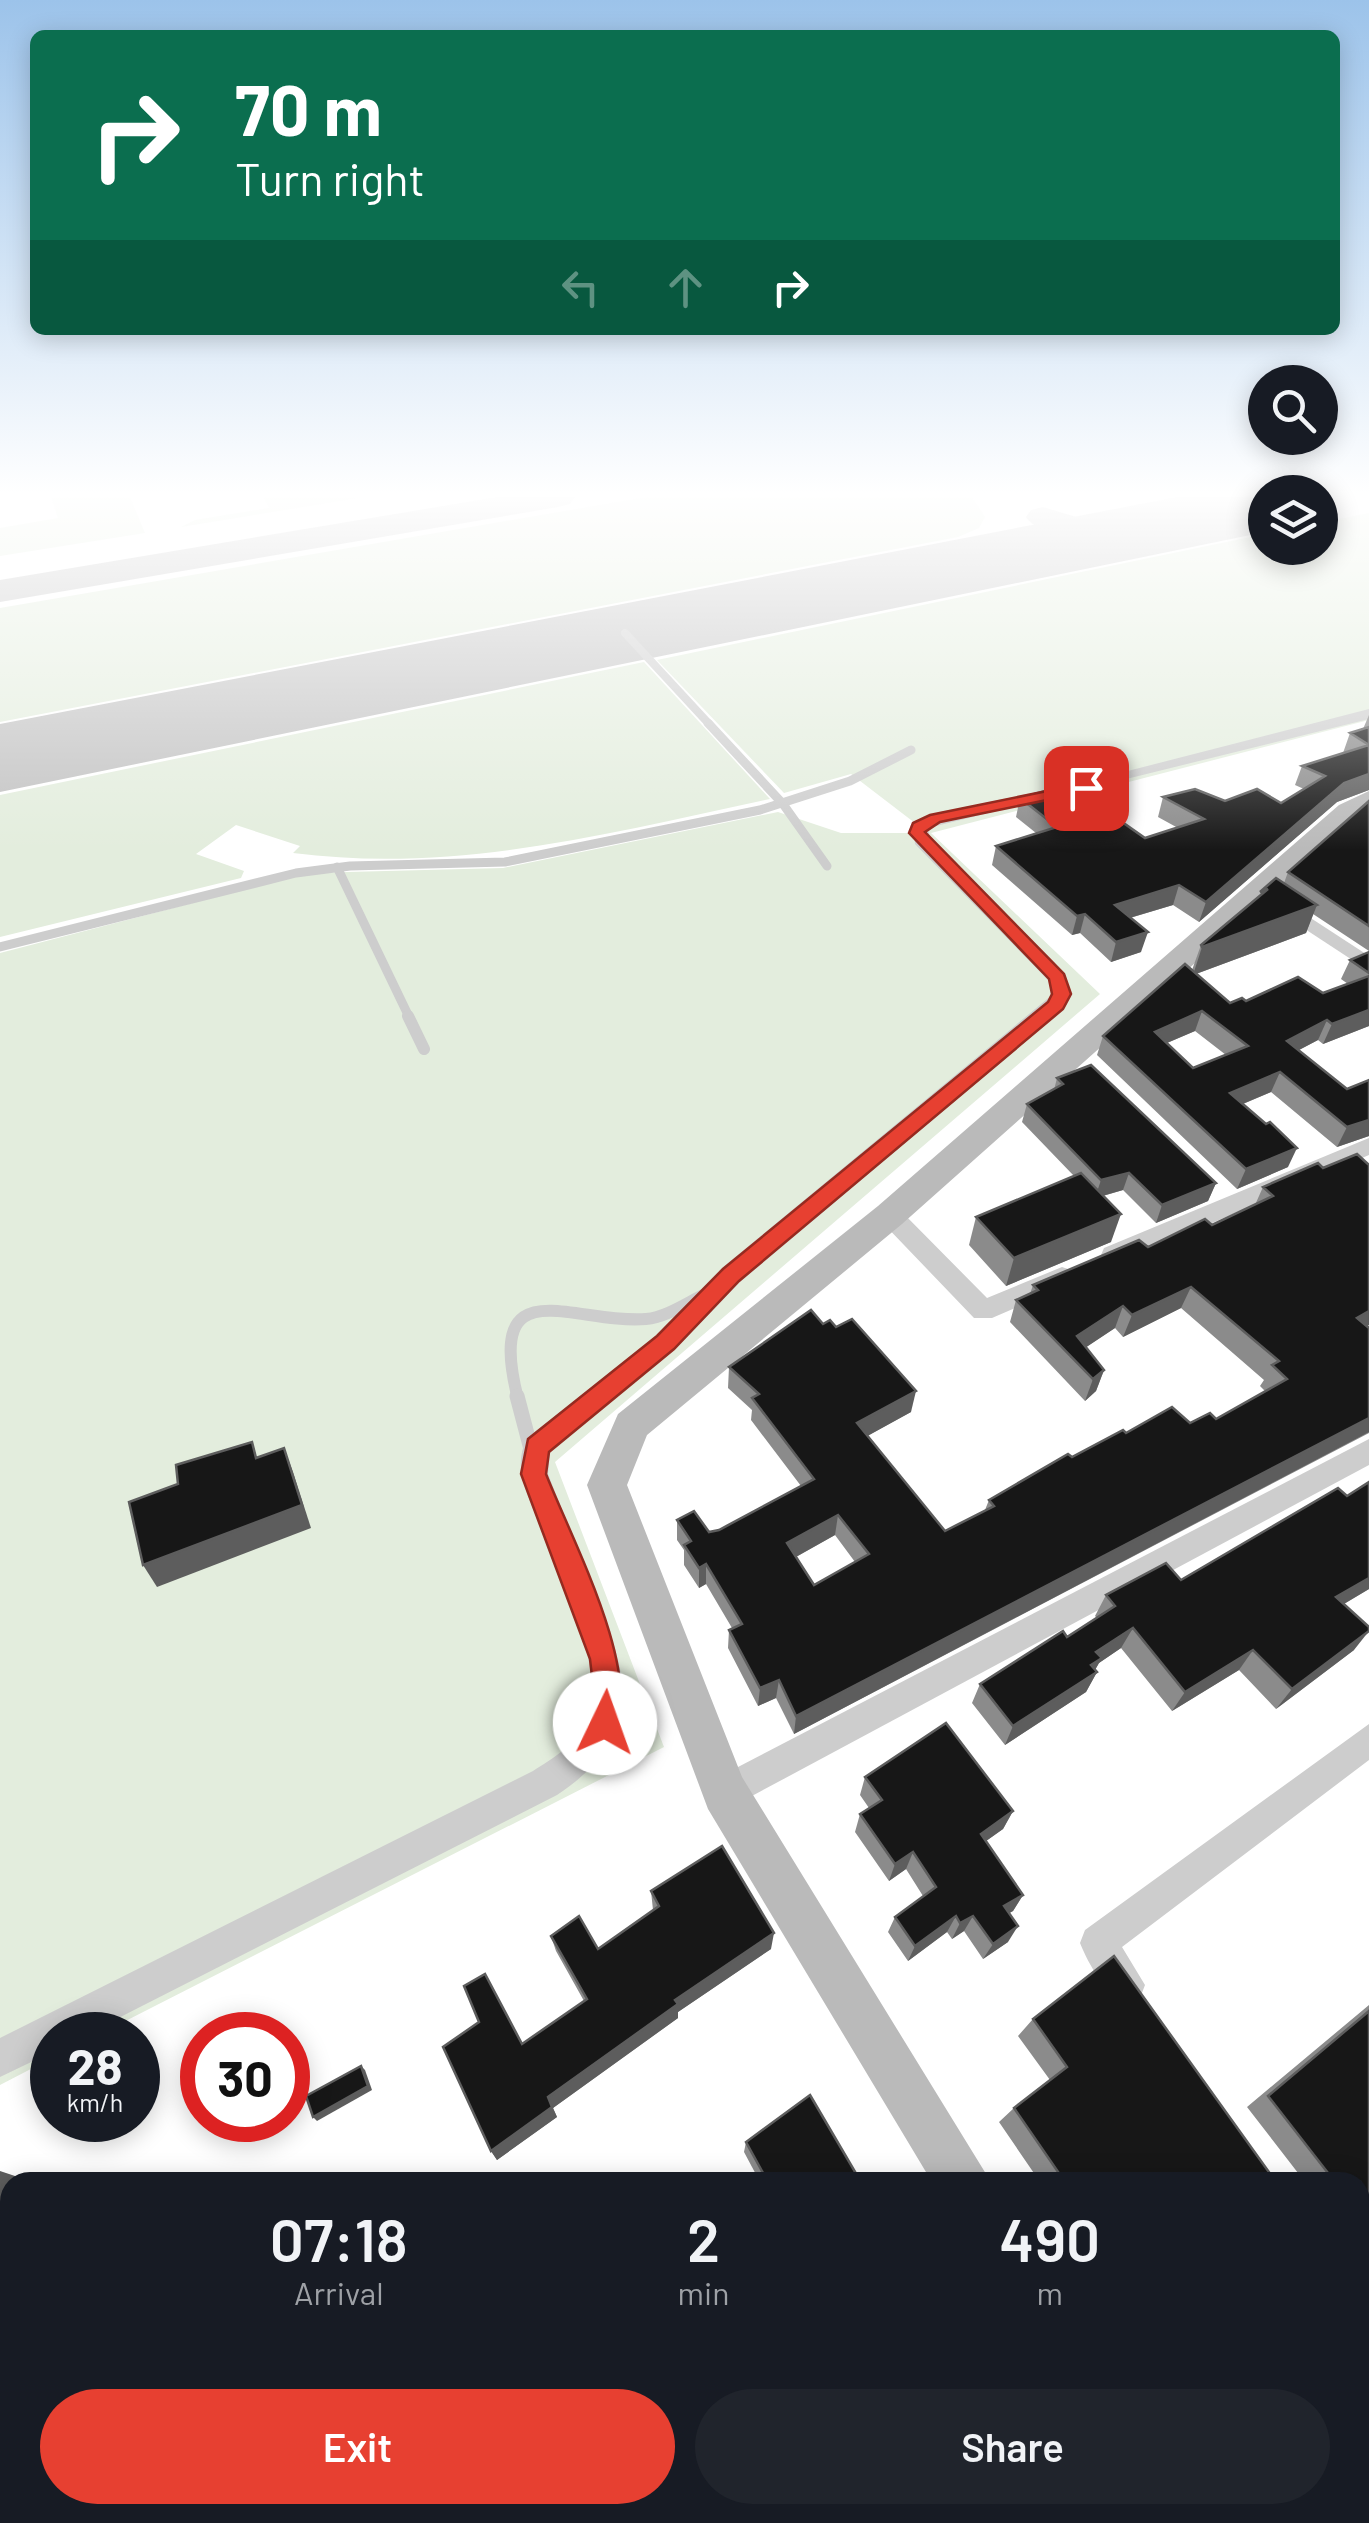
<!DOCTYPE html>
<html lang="en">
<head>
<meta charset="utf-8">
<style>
  :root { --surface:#171b24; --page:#20242c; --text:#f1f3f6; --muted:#9ea1a6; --accent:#e74031 }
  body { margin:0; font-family:Barlow,sans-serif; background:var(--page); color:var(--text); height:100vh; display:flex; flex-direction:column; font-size:38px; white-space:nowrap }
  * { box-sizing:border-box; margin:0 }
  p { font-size:32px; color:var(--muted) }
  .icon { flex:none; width:55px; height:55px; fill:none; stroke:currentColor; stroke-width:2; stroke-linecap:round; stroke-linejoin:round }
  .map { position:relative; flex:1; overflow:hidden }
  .drawer { position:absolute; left:0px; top:2172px; width:1370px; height:352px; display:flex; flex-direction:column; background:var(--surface); border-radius:30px 30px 0 0; box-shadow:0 5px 25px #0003 }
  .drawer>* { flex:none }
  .banner { position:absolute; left:30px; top:30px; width:1310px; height:305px; border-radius:15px; box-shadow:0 5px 25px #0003; background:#0b6e4f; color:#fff; overflow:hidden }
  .tools { position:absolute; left:1248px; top:365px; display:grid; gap:20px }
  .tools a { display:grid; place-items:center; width:90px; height:90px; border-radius:50%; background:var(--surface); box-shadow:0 5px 25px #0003; font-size:50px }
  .speed { position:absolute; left:30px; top:2012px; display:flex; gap:20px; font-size:50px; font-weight:700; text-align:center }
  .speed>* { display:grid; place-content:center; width:130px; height:130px; border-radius:50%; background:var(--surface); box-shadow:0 5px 25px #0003; line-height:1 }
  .speed small { font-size:25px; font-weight:400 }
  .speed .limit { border:15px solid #d22; background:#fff; color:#111 }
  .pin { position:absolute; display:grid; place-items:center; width:85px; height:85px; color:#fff; margin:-42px; border-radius:20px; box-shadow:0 5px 15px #0006 }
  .me { position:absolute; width:110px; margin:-55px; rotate:3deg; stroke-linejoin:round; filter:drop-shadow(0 0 8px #0008) }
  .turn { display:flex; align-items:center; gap:35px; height:210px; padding:0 40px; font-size:45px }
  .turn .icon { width:130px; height:130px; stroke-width:2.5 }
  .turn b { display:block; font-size:70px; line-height:85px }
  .lanes { display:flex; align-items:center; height:95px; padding:0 40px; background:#0003; justify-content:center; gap:50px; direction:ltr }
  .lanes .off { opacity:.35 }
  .eta { display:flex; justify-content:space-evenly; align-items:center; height:170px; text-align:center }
  .eta b { font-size:60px; font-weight:600; line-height:70px }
  .button { display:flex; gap:20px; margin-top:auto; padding:20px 40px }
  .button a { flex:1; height:115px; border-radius:60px; background:var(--accent); color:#fff; font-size:40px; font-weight:600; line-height:115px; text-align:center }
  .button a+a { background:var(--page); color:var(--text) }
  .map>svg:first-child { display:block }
</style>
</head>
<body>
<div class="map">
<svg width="1369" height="2523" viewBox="0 0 1369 2523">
  <rect width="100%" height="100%" fill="#fff"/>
  <g fill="#e3eddd">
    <polygon points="51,497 130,497 145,533 0,556 0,528 58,518"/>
    <polygon points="263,497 365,497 181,527 195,520 269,508"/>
    <polygon points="646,497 972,497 985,517 979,528 958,537 0,722 0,608"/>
    <polygon points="1369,513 1369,720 931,833 1100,994 555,1462 664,1747 98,2035 52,2035 52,2058 0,2085 0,953 308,873 503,868 778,812 841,833 928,833 851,774 784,793 657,660 1265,534 1265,548 1320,548 1320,523"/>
    <path d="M644,662l126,137c-160,34 -313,75 -477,54l7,-7 -64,-21 -40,29 48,17 -3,7 -241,59v-142z"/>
  </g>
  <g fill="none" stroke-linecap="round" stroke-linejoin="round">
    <g fill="#c2c2c2" fill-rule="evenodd">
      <polygon points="497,497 575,497 570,504 558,507 0,602 0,580"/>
      <path d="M1043,507l40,12 56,7 5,8 -5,8c-25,6 -99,-3 -113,-25l5,-7z"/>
    </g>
    <polygon fill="#c2c2c2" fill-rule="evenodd" points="1177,497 1265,497 1265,532 0,792 0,724"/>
    <polyline stroke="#cdcdcd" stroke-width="8" points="625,633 710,725"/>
    <g stroke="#cdcdcd" stroke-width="9">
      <polyline points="708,723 783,804 827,866"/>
      <polyline points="337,867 410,1019"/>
      <polyline points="0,947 296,873 350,866 505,862 760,810 850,781 911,750"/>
    </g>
    <g stroke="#cdcdcd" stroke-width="12">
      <polyline points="408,1016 424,1049"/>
      <path d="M518,1399c-34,-134 56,-74 128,-80 20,-2 39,-15 57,-24"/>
    </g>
    <polyline stroke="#cdcdcd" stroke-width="15" points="517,1396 532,1453"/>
    <g fill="#cdcdcd" fill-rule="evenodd">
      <path d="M1369,709v10l-441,109 2,11 135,135 7,21 -9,15 -323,272 -66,68 -124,101 -2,23c15,38 30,76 45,114 36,90 55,146 -36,207l-472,240h-33v17l-52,25v-39l533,-267c20,-13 47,-28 55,-53 19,-55 -34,-154 -54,-207 -10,-25 -20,-47 -7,-73l129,-102 66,-68 330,-273 -4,-15 -133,-136 -2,-22 23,-9 149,-31z"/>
      <polygon points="1283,900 1369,956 1369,971 1276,910 1276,902"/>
      <polygon points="1369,1138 1369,1155 1122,1262 1113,1264 1101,1255 1104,1248"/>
      <polygon points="890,1206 899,1209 987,1298 1062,1267 1071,1270 1075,1277 1071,1284 992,1318 974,1318 881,1221 878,1215"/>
      <polygon points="1369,1439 1369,1465 737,1804 725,1809 713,1804 708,1792 713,1780"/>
      <path d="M1369,1724v36l-247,187 23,38 -5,13 -13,5c-22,-9 -38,-38 -47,-60l5,-13z"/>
      <polygon points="1360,2284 1369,2288 1369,2337 1360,2333"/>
    </g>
    <g fill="#bababa" fill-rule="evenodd">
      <polygon points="1369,791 1369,808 902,1224 647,1435 627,1485 742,1777 991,2182 932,2182 708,1809 587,1485 618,1414 878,1206 1339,805"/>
      <polygon points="1129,2515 1193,2515 1196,2523 1132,2523"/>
    </g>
  </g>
  <g fill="#8b8b8b" fill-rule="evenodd">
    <polygon points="1369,715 1369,790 1337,802 1199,922 1173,905 1130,918 1141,952 1111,962 1080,933 1072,935 992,865 996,846 1036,833 1016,817 1020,798 1066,792 1145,838 1178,828 1158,817 1163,797 1281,803 1304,789 1295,785 1302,766 1343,753 1350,733 1363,729"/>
    <path d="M1369,801v150l-56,-37 -7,19 -110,41 34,29 93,-10 25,-9 -7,-5 9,-19 19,-8v74l-46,18 -5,-4 -19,10 70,86 -32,11 -66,-55 -28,12 45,63 -51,22 -140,-134 6,-19 89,-66 9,-25 83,-62 4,-11zM1195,1031l31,24 -33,13 -26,-25z"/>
    <polygon points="1057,1078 1216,1183 1208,1201 1156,1223 1123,1190 1103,1196 1111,1242 1006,1286 969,1245 976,1217 1074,1176 1022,1122 1027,1104 1054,1090"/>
    <path d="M1369,1165v160l-3,1 3,2v105l-575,301 -18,-36 -18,8 -30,-58 1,-18 3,-2 -26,-44 -7,4 -15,-23v-15l-7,-10v-20l32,12 10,-2 82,-44 -50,-66 1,-10 -24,-22 1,-21 94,-43 88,88 -44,24 78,95 40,-21 4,-10 83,-43 54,-24 90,-14 49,-28 -5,-5 4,-6 -83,-72 -58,29 -8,-9 -29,19 18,23 -8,21 -11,10 -75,-79 6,-22 14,-6 3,-9 179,-60 43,-20 8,-18 60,-19zM835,1535l20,27 -41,23 -18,-28z"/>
    <polygon points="1181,1580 1369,1589 1344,1604 1354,1650 1276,1709 1239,1670 1172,1711 1121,1648 1099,1663 1095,1670 1097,1672 1086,1692 1005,1745 972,1703 980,1684 1067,1637 1097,1618 1095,1616 1106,1595"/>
    <polygon points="865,1777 1013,1811 1003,1829 986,1841 1023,1895 1013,1911 1009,1913 1008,1942 983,1959 964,1931 952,1939 947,1932 908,1961 888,1932 895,1917 923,1896 906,1869 889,1881 855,1832 860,1814 869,1808 860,1795"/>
    <polygon points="651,1891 771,1949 678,2012 678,2018 553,2108 557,2117 497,2160 491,2151 522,2044 584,2001 556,1951 551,1936 598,1949 653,1910"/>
    <polygon points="1369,2005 1369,2266 1360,2255 1360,2182 1305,2182 1247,2107"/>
    <polygon points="1033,2019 1275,2182 1040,2182 999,2122 1014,2108 1050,2080 1018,2036"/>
    <polygon points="746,2142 861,2182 760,2182 744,2152"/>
    <polygon points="1224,2515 1360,2515 1369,2523 1229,2523"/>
  </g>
  <g fill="#5d5d5d">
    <polygon points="1369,774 1369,790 1337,802 1199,922 1206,902 1344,783"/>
    <polygon points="1179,885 1173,905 1109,924 1115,905"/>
    <polygon points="1317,905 1306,933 1193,975 1202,947"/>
    <polygon points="1085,914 1080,933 1072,935 1077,916"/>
    <polygon points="1148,932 1141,952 1111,962 1116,942"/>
    <polygon points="1369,1010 1369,1026 1323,1044 1332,1024"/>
    <polygon points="1202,1011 1195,1031 1148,1051 1155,1032"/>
    <polygon points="1327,1020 1318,1040 1278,1061 1287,1041"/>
    <polygon points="1280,1072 1271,1092 1221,1113 1230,1093"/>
    <polygon points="1369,1120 1369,1136 1337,1147 1347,1127"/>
    <polygon points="1297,1148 1288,1167 1237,1189 1246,1169"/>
    <polygon points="1129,1173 1123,1190 1095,1198 1101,1180"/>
    <polygon points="1216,1183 1208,1201 1156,1223 1162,1205"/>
    <polygon points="1121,1214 1111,1242 1006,1286 1014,1258"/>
    <polygon points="1191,1287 1181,1308 1123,1337 1132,1315"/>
    <polygon points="1123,1306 1115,1328 1070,1358 1077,1336"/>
    <polygon points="1369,1311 1369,1325 1343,1340 1357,1318"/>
    <polygon points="1104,1370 1096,1391 1085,1401 1093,1379"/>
    <polygon points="916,1391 911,1412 853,1444 857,1423"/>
    <polygon points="1369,1418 1369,1432 794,1734 796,1716"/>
    <polygon points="284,1448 293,1472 311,1528 157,1587 143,1565"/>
    <polygon points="838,1515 835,1535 785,1563 787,1543"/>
    <polygon points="706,1564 706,1584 699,1588 699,1568"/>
    <polygon points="1369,1578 1369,1589 1320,1618 1336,1597"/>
    <polygon points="1133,1628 1121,1648 1099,1663 1092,1675 1097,1672 1086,1692 1005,1745 1013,1726 1096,1652"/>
    <polygon points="1369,1631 1354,1650 1276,1709 1292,1689"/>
    <polygon points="1253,1650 1239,1670 1172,1711 1185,1692"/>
    <polygon points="779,1680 776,1698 758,1706 760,1688"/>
    <polygon points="1013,1811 1003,1829 972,1851 981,1834"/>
    <polygon points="913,1852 906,1869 889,1881 895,1864"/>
    <polygon points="1023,1895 1013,1911 994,1922 1004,1906"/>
    <polygon points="956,1916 947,1932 908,1961 915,1946"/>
    <polygon points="973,1916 964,1931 952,1939 960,1923"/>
    <polygon points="1018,1926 1008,1942 983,1959 993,1944"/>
    <polygon points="774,1933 771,1949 678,2012 678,2018 553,2108 557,2117 497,2160 491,2151 548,2097 675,2000"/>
    <polygon points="361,2066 365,2070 372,2090 317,2121 313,2117"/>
    <polygon points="0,2171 15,2176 16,2182 10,2182 10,2229 0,2234"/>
    <polygon points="10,2509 10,2515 14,2515 15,2523 0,2523 0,2510"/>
    <polygon points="204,2515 224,2515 220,2518 222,2523 193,2523"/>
  </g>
  <g fill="#171717" stroke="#5d5d5d" stroke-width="2.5" fill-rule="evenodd">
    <polygon points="1369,727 1369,774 1344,783 1206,902 1179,885 1115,905 1148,932 1116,942 1085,914 1077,916 996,846 1057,827 1020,798 1059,787 1066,792 1075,789 1145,838 1204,819 1163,797 1195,789 1225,801 1257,789 1281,803 1325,776 1302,766 1369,745 1350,733"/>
    <polygon points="1369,801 1369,926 1288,872"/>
    <polygon points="1276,878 1317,905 1202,947 1201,945 1268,889 1260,892"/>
    <polygon points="1369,952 1369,973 1350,960"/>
    <path d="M1185,964l45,39 12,-5 4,3 52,-24 25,16 46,-17v34l-37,14 -5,-4 -40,21 60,48 22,-9v40l-22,7 -67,-55 -50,21 36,31 4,-2 27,26 -51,21 -143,-133zM1202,1011l46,35 -55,22 -38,-36z"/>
    <polygon points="1091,1065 1216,1183 1162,1205 1129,1173 1101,1180 1027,1104 1063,1084 1057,1078"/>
    <path d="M1357,1154l12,11v146l-12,7 12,10v90l-573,298 -17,-36 -19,8 -31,-58 13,-6 -36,-60 -7,4 -15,-23 7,-4 -14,-21 17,-9 15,21 10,-2 95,-51 -62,-81 7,-4 -30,-27 82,-57 12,14 7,-4 6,7 16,-8 64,72 -59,32 88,108 49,-25 -5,-6 79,-46 4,3 51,-27 3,3 46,-26 18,16 20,-10 6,6 71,-40 -15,-14 7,-4 -88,-74 -59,28 -9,-9 -46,30 27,34 -11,9 -77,-79 22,-10 -5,-5 106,-45 9,7 57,-28 7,6 61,-29 -10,-9 55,-24 5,5zM838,1515l31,39 -55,31 -27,-42z"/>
    <polygon points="1081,1173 1121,1214 1014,1258 976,1217"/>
    <polygon points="252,1442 256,1458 284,1448 302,1505 143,1565 129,1502 178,1484 176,1465"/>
    <polygon points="1369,1482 1369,1578 1336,1597 1369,1627 1369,1631 1292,1689 1253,1650 1185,1692 1133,1628 1096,1652 1102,1658 1091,1665 1097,1672 1013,1726 980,1684 1063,1631 1067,1637 1115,1606 1106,1595 1166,1563 1181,1580 1338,1488 1347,1496"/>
    <polygon points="946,1723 1013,1811 981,1834 1023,1895 1004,1906 1018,1926 993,1944 973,1916 960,1923 956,1916 915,1946 895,1917 936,1887 913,1852 895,1864 860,1814 882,1800 865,1777"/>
    <polygon points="722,1846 774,1933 675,2000 678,2004 548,2097 552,2107 491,2151 443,2047 479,2022 464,1986 485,1974 522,2044 587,1999 551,1936 579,1916 598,1949 659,1906 651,1891"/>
    <polygon points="1114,1956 1276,2182 1065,2182 1014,2108 1067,2067 1033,2019"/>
    <polygon points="1369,2011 1369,2227 1360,2215 1360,2182 1335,2182 1268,2096"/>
    <polygon points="361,2066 368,2086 313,2117 306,2096"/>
    <polygon points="810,2095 861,2182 768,2182 746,2142"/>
    <polygon points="0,2184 6,2216 0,2219"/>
    <polygon points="1360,2318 1369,2331 1369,2523 1255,2523 1250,2515 1360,2515"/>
    <polygon points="25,2515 204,2515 193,2523 27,2523"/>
  </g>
  <linearGradient id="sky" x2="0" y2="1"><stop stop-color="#9cc3ea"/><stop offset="0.58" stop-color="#fff"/><stop offset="1" stop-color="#fff" stop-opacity="0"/></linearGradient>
  <rect width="1369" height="850" fill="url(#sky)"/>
  <path fill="#e74031" stroke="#962a20" stroke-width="2.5" d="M1086,783l5,1v7l-151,31 -15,10 139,142 7,20 -8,15 -324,272 -65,68 -125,103 -3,22c25,64 96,196 69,259l-10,4 -11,-4 -4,-10 5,-20 -5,-44 -69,-185 7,-35 129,-103 66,-67 325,-267 4,-8 -3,-15 -140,-146 4,-10 17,-8z"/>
</svg>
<div class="tools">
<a><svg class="icon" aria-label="search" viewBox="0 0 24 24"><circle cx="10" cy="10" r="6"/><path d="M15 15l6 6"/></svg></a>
<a><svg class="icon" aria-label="layers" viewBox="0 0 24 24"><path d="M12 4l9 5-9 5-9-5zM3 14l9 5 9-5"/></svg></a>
</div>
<div class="speed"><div>28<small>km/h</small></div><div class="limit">30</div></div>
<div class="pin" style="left:1086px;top:788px;background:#d93025"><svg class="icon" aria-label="arrive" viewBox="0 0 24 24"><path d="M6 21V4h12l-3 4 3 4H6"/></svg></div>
<svg class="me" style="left:605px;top:1723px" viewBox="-20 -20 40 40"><circle r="19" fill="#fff"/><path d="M0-13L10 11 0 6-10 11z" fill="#e74031"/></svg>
<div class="banner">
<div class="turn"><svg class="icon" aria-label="right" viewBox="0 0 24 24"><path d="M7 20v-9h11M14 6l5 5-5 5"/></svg><div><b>70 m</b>Turn right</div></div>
<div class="lanes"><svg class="icon off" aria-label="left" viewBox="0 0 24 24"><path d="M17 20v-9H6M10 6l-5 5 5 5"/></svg><svg class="icon off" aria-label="ahead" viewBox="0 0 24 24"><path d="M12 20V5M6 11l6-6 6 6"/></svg><svg class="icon" aria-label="right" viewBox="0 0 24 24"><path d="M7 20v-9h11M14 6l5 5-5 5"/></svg></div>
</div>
<section class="drawer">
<div class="eta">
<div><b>07:18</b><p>Arrival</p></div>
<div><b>2</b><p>min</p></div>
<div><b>490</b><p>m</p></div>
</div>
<div class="button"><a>Exit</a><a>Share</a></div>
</section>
</div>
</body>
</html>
